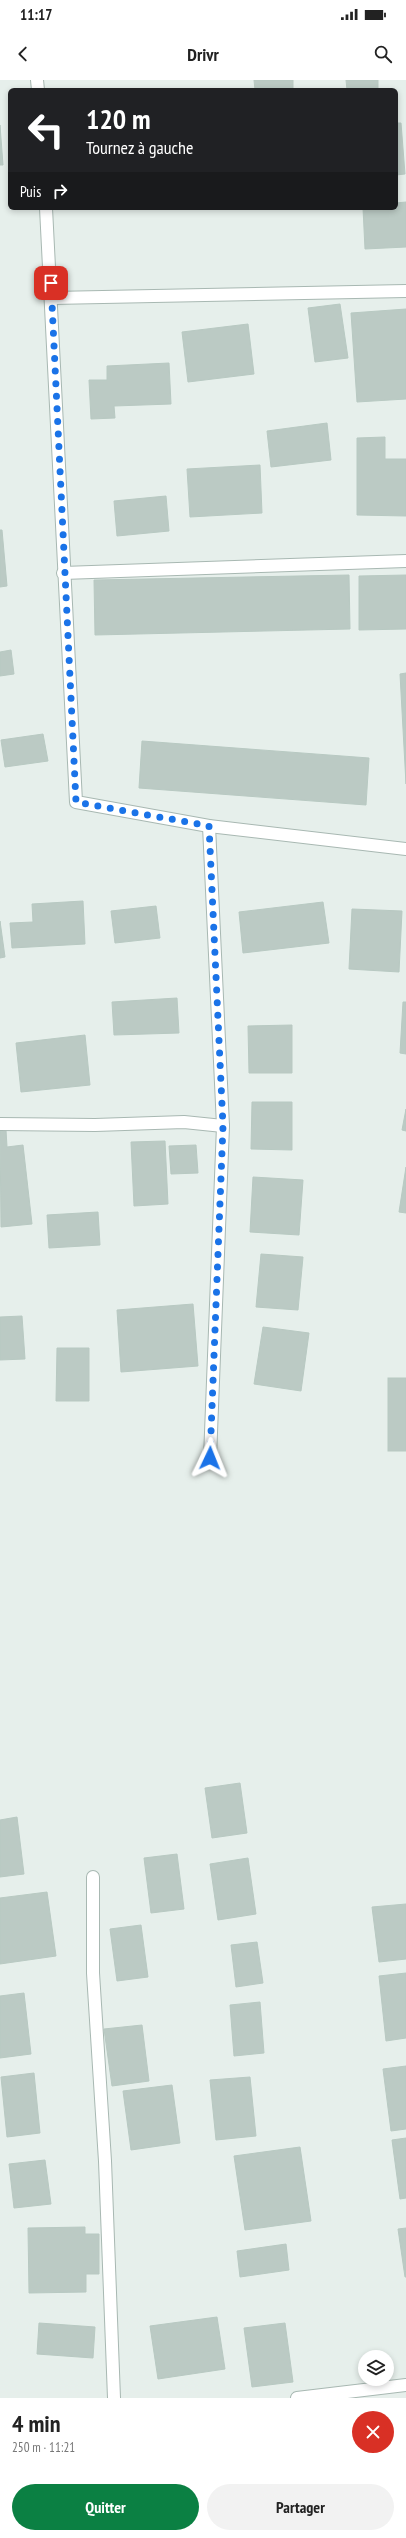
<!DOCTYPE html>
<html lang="fr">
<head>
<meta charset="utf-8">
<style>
  :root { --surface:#fff; --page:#f2f2f2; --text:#222; --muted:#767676; --accent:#0b8043 }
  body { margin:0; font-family:"PT Sans Narrow",sans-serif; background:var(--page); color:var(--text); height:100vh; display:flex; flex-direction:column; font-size:15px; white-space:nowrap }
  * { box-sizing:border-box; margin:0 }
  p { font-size:13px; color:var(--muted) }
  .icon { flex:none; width:22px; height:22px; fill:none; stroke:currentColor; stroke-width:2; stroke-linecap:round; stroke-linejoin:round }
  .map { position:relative; height:2318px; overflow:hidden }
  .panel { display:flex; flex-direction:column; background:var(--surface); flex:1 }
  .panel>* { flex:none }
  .hud { position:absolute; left:8px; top:8px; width:390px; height:122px; border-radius:6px; box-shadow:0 2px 6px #0003; background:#202124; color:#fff; overflow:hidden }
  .tools { position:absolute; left:358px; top:2270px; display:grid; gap:8px }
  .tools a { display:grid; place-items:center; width:36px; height:36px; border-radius:50%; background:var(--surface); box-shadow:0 2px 6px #0003; font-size:20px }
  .pin { position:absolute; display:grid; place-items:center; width:34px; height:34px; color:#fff; margin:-17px; border-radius:8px; box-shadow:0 2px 6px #0006 }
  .me { position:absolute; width:44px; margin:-22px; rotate:2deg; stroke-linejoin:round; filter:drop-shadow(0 0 3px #0008) }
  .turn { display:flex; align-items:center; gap:14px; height:84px; padding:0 12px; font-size:18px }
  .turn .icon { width:52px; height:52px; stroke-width:2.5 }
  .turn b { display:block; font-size:28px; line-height:34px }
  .then { display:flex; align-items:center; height:38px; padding:0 12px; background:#0003; gap:8px; font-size:15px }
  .round { display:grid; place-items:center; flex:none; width:42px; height:42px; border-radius:21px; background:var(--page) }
  .summary { display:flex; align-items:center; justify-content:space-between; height:68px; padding:0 12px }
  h1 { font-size:24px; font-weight:700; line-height:30px }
  .cta { display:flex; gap:8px; margin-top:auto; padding:8px 12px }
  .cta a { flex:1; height:46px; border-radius:24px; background:var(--accent); color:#fff; font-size:16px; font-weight:700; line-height:46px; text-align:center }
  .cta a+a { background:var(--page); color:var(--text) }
  .status { display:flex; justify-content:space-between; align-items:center; height:28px; padding:0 20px; background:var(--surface); direction:ltr }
  .status svg { height:11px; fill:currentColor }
  header { display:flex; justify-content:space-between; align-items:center; height:52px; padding:0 12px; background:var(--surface); font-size:18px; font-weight:700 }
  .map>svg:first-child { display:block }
</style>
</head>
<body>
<div class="status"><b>11:17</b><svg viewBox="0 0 49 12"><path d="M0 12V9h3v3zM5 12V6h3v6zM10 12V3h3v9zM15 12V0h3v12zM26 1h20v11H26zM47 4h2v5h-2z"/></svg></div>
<header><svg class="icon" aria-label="back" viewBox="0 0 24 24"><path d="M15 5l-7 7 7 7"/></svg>Drivr<svg class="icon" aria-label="search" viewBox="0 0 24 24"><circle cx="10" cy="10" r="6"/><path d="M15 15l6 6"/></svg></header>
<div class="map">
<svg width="406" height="2318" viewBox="0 0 406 2318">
  <rect width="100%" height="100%" fill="#e6efeb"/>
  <g fill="#bbcac4" stroke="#b8c9c2">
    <polygon points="254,0 293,0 293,10 255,10"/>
    <polygon points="346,0 378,0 378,8 347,10"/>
    <polygon points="396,43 401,43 405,94 396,95"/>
    <polygon points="0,45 3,85 0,85"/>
    <polygon points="406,122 406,167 365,169 363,128 396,128 396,123"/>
    <polygon points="340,224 348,278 315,282 308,228"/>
    <polygon points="406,229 406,319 357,322 351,233"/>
    <polygon points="248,244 254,294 188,302 182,252"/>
    <polygon points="169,283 171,324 114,326 115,338 91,339 89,300 107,300 107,286"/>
    <polygon points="327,343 331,380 271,387 267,351"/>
    <polygon points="385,357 385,379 406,379 406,436 357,435 357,358"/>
    <polygon points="260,385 262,433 190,437 187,389"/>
    <polygon points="166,416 169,451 117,456 114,421"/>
    <polygon points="0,450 2,450 7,506 0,507"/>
    <polygon points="349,495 350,549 95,555 94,500"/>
    <polygon points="406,495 406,549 359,550 359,496"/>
    <polygon points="11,570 14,594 0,596 0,572"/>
    <polygon points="406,593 406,704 400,594"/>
    <polygon points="43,654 48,681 5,687 1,660"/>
    <polygon points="142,661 369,678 366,725 139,708"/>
    <polygon points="83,821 85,864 12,868 10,843 33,842 32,824"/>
    <polygon points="323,822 329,863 243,873 239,832"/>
    <polygon points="156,826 160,858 115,863 111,831"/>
    <polygon points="352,829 402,831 399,892 349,889"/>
    <polygon points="0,841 5,877 0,878"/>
    <polygon points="177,918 179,953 114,955 112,922"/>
    <polygon points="403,922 406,922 406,974 400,973"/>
    <polygon points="292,945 292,993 249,993 248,946"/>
    <polygon points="85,955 90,1005 21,1012 16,963"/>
    <polygon points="252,1022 292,1022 292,1070 251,1069"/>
    <polygon points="406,1029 406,1051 402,1050"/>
    <polygon points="6,1050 7,1067 23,1065 32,1144 1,1147 0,1051"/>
    <polygon points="165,1061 168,1124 134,1126 131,1062"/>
    <polygon points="196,1065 198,1093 171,1094 169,1066"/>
    <polygon points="406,1087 406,1133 399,1132"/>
    <polygon points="253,1097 303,1100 299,1155 250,1152"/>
    <polygon points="98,1132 100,1165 49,1168 47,1135"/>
    <polygon points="261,1174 303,1177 298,1230 256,1227"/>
    <polygon points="193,1224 198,1286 121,1292 117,1230"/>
    <polygon points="22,1236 25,1279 0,1280 0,1237"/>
    <polygon points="263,1247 309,1253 301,1311 254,1304"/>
    <polygon points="57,1268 89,1268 89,1321 56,1321"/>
    <rect x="388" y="1298" width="18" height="73"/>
    <polygon points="240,1703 247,1753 212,1758 205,1708"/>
    <polygon points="17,1737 24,1794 0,1797 0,1740"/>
    <polygon points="177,1774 184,1829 151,1833 144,1778"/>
    <polygon points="248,1778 256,1834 218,1840 210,1784"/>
    <polygon points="47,1812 56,1876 0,1884 0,1818"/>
    <polygon points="406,1824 406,1879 379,1882 372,1827"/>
    <polygon points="141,1845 148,1897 117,1901 110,1849"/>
    <polygon points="257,1862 263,1903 236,1907 231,1865"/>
    <polygon points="406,1893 406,1958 386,1961 379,1896"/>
    <polygon points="24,1913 31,1974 0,1978 0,1916"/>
    <polygon points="260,1922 264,1973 234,1976 230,1925"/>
    <polygon points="142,1945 149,2001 112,2006 104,1949"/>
    <polygon points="406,1986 406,2049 391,2051 383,1989"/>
    <polygon points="34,1993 40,2053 7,2057 1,1997"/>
    <polygon points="250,1997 256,2056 216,2060 210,2000"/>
    <polygon points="172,2005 180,2063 131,2070 123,2011"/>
    <polygon points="406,2058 406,2118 400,2119 392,2060"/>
    <polygon points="300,2067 311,2141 245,2150 234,2076"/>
    <polygon points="45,2080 51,2124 14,2128 9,2084"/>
    <polygon points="85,2147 85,2154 99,2154 99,2194 86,2194 86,2212 29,2213 28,2148"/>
    <polygon points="406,2148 406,2197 405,2197 398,2149"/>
    <polygon points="286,2164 289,2190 240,2197 237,2171"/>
    <polygon points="217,2237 225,2289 158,2299 150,2246"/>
    <polygon points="39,2243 95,2247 93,2278 37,2274"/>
    <polygon points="285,2243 293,2302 252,2307 244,2248"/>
  </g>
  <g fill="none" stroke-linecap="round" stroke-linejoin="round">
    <g stroke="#a8b8b2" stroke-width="14">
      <g id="minor">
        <polyline points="37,0 38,10"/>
        <polyline points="46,128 76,722 209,746 406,769"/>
        <polyline points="52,218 406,211"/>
        <polyline points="63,493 406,481"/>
        <polyline points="209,746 223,1046 210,1378"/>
        <polyline points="0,1044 95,1045 184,1042 223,1046"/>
        <polyline points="93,1797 93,1893 105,2081 114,2318"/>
        <polyline points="297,2318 406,2305"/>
      </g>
    </g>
    <use href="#minor" stroke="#fff" stroke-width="12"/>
  </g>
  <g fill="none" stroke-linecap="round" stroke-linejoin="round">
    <polyline stroke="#1a73e8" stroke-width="7" stroke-dasharray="0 12.6" points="51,203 76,722 209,746 223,1046 210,1378"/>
  </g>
</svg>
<div class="tools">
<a><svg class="icon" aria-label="layers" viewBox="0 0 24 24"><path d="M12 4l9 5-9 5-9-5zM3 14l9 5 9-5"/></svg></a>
</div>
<div class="pin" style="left:51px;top:203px;background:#d93025"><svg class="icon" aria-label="arrive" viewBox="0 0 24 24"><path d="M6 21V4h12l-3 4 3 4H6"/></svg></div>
<svg class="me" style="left:210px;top:1378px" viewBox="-20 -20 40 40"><path d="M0-17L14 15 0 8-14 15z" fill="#1a73e8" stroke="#fff" stroke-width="4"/></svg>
<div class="hud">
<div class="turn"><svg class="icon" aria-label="left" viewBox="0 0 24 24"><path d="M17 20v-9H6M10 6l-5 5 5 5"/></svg><div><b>120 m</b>Tournez à gauche</div></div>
<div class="then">Puis<svg class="icon" aria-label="right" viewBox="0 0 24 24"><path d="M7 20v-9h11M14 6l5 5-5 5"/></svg></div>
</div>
</div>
<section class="panel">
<div class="summary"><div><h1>4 min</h1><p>250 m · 11:21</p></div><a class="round" style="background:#d93025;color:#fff"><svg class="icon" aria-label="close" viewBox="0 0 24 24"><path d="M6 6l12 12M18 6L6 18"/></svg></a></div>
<div class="cta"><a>Quitter</a><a>Partager</a></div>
</section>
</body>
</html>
